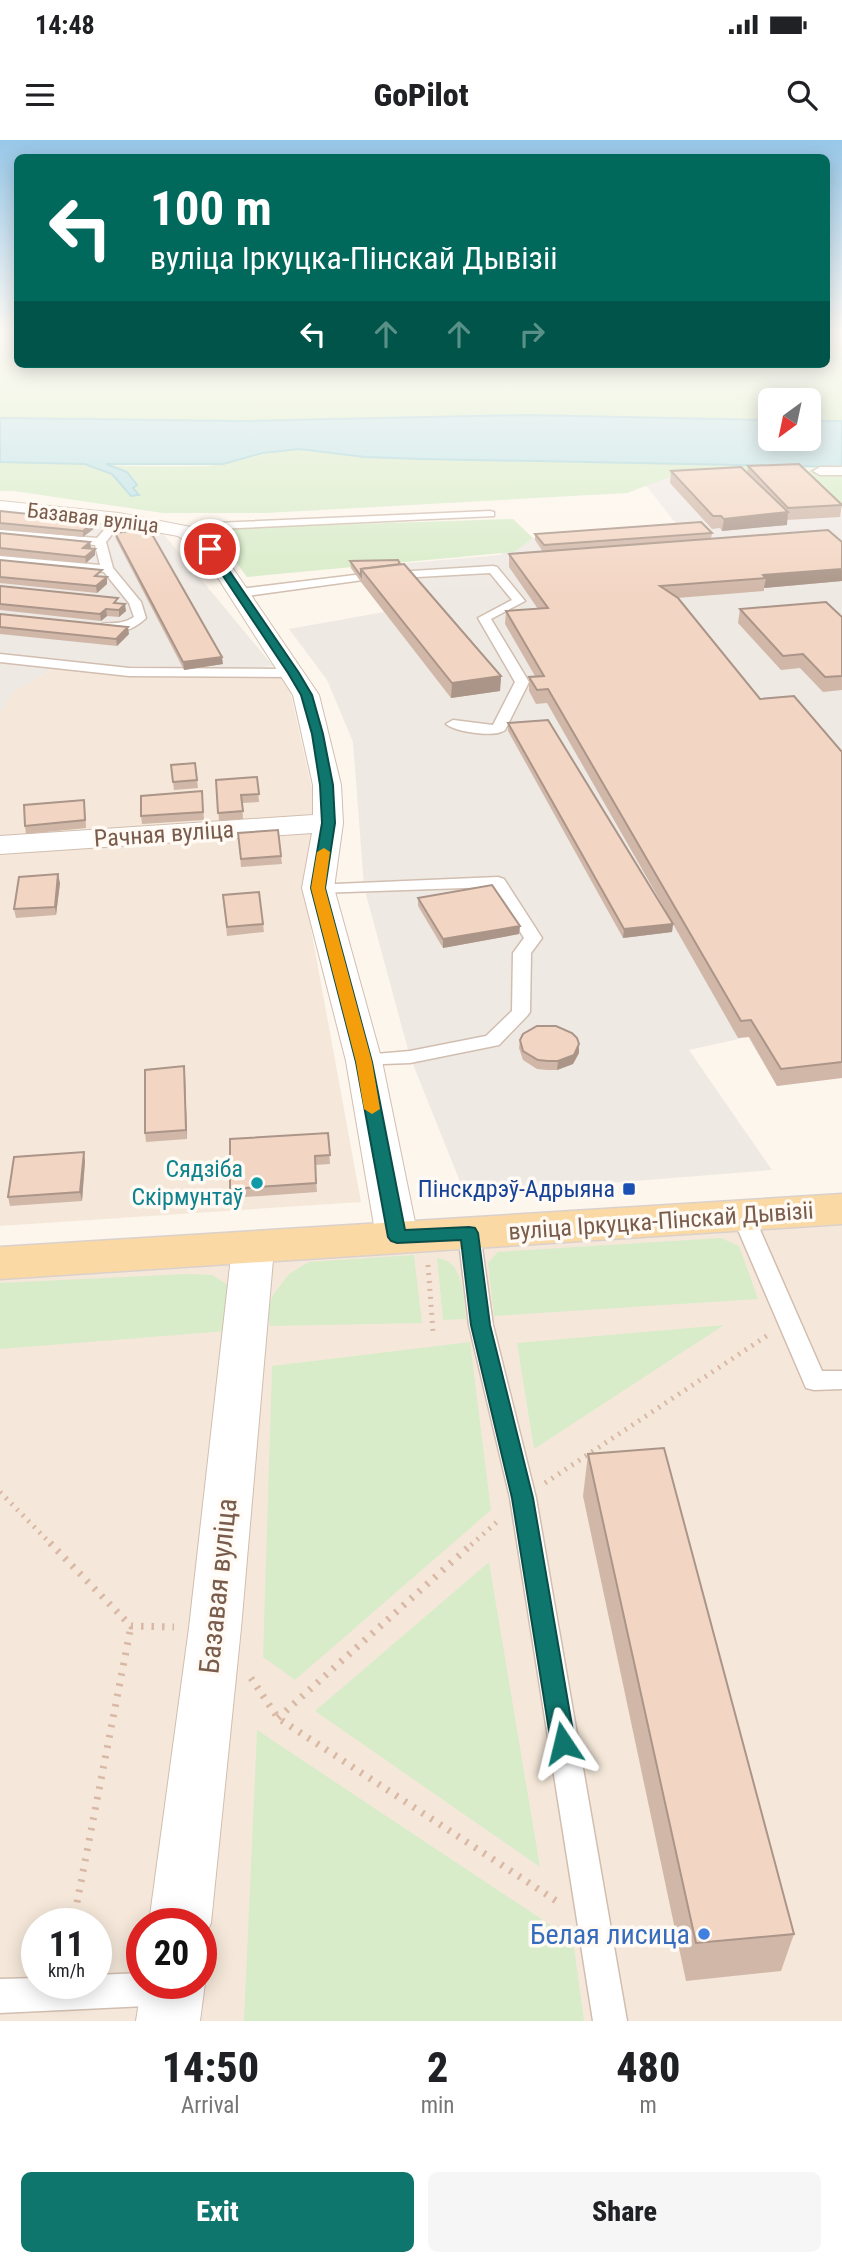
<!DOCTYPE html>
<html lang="en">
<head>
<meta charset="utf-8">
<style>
  :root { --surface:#fff; --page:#f6f6f6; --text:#202124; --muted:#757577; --accent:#0f766e }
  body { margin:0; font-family:"Roboto Condensed",sans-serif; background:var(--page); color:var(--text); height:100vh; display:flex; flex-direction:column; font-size:26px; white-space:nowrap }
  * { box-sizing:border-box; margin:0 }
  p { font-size:23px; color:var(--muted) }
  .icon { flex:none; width:38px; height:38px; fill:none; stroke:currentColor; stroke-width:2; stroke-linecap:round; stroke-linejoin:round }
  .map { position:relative; height:1881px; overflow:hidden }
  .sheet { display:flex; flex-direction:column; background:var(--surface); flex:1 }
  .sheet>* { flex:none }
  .banner { position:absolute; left:14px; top:14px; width:816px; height:214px; border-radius:10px; box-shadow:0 4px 18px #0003; background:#00695c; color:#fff; overflow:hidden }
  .needle { width:46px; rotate:213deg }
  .controls { position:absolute; left:758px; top:248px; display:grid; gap:14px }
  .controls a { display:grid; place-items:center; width:63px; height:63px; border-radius:10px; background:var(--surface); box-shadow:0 4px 18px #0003; font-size:35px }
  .speed { position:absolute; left:21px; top:1768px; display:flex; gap:14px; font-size:35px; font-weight:700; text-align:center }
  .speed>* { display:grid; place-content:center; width:91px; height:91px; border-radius:50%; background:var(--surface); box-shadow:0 4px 18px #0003; line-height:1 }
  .speed small { font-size:18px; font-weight:400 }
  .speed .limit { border:10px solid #d22; background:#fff; color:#111 }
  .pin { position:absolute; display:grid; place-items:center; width:60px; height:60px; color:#fff; margin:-30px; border:4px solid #fff; border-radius:50%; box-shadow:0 2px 7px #0007 }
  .me { position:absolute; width:77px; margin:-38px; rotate:350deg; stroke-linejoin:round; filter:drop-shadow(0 0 5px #0008) }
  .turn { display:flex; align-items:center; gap:24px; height:147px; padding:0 21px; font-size:32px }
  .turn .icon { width:91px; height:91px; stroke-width:2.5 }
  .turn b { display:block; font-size:49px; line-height:60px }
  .lanes { display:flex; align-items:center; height:66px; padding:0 21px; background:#0003; justify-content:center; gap:35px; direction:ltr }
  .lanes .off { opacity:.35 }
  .eta { display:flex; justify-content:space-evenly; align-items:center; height:119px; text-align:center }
  .eta b { font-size:42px; font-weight:800; line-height:49px }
  .button { display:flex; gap:14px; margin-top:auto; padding:14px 21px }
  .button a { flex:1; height:80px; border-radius:10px; background:var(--accent); color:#fff; font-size:28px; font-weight:800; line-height:80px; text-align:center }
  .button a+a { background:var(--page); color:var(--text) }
  .status { display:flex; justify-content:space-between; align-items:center; height:49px; padding:0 35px; background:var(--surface); direction:ltr }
  .status svg { height:19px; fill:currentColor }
  header { display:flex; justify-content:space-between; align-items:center; height:91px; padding:0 21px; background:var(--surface); font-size:32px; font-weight:800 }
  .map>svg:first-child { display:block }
</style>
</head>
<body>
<div class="status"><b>14:48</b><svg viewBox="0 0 49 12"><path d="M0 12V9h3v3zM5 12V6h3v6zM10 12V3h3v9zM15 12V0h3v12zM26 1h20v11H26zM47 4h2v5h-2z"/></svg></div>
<header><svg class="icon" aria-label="menu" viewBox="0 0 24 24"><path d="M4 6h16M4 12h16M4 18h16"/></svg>GoPilot<svg class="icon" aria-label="search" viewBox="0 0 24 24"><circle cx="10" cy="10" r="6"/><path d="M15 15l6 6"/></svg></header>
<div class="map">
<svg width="842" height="1881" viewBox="0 0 842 1881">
  <rect width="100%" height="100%" fill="#fdf6ec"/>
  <g fill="#f5e8da" fill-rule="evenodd">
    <polygon points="63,523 166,538 268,534 288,541 318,676 305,756 361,1062 0,1086 0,573 13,552"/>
    <path d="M842,1079v802h-842v-744zM37,1783h59v60h-59zM142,1783h59v60h-59z"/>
  </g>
  <g fill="#efe9e4">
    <polygon points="677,334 801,335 842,375 842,938 777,946 748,897 689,910 772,1030 483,1053 463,1049 410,917 364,747 353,602 327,540 289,489 384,472 351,428 500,415 516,399 680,389 645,344"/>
    <polygon points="0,373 161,391 273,526 169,534 0,513"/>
    <polygon points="0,516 63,523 13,552 0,573"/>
  </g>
  <g fill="#d8ecc9">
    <polygon points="0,192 17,192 18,224 826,224 826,192 842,192 842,281 809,281 808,261 770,261 770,280 527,275 241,281 0,278"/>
    <path d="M299,309l66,8 58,2 376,8 2,8 -124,-1 -50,19 -361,20h-103l-149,-22h-14v-29c68,1 137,6 205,4 32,-1 61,-16 94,-17z"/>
    <polygon points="811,329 842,329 842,368 805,335"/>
    <polygon points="513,379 533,398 514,412 247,437 212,389"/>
    <polygon points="721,1098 739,1106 758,1159 494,1176 488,1123 498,1112"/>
    <polygon points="414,1115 422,1183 270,1186 268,1171 273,1155 289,1134 309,1122"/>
    <path d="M437,1118c28,3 26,40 29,61l-23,1z"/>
    <polygon points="187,1134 212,1135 228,1145 227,1191 0,1209 0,1143"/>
    <polygon points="724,1185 534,1309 517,1203"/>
    <polygon points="470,1202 491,1370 295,1540 263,1517 272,1226"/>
    <polygon points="489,1422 540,1727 315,1571"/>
    <polygon points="257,1590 573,1800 584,1881 244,1881"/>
  </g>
  <polygon fill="#bfe3e8" stroke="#a5d3da" stroke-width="2" points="527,275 770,280 770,299 808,299 809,281 842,281 842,327 423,319 365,317 299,309 263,313 223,324 106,324 127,332 137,345 133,348 139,355 131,356 112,334 85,324 0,322 0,278 241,281"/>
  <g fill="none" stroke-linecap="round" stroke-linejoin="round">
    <g stroke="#d1beb0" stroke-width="3">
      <g id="service">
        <polygon points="490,371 494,372 494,376 216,389 184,394 179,391 216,383"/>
        <path d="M115,377l9,2 -18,23 7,26 28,34 5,16c-13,13 -34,20 -51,9 11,-8 22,1 39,-10l-5,-14 -25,-31 -104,-10v-6l100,9 -5,-20 -95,-9v-6l97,8z"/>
        <path d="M493,426l4,1 28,34 -34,18 38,63 -24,48c-10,8 -49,2 -59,-6l7,-4 40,5 22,-43 -37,-64 34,-18 -22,-27 -127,7 -123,17 -6,-4 6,-4 123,-15z"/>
        <polygon points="0,514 129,528 293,529 299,533 293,537 129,536 0,522"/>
        <polygon points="498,737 504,739 542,798 531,813 530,872 527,876 499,905 410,923 357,925 355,921 357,917 364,915 410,911 486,896 512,871 513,813 524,798 493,747 318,753 310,748 312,745"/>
        <polygon points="743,1069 751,1071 754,1076 822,1231 842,1231 842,1249 814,1250 806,1248 732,1076 735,1071"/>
        <polygon points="469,1085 477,1088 480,1093 493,1185 536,1358 627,1881 593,1881 510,1358 469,1185 458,1093 461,1088"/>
        <polygon points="142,1833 142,1843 181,1843 184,1848 179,1860 167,1865 0,1873 0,1839 37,1838 37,1843 96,1843 96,1835"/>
      </g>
    </g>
    <g stroke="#d1beb0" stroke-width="3">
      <polygon id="pedestrian" points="842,327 842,335 820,335 813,331 820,327"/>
    </g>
    <g stroke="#d1beb0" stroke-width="2">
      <g id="minor">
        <polygon points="0,361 119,373 191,387 217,405 319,555 341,645 343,683 334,748 382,921 418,1097 412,1107 397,1112 382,1107 376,1097 346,921 302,748 312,693 0,714 0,696 313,675 313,645 293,555 202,413 178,396 119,385 0,373"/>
        <polygon points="253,1093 268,1097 274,1108 241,1488 211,1783 201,1805 201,1783 149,1783 189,1488 232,1108 238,1097"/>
        <polygon points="201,1835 205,1843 200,1881 136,1881 142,1842 201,1843"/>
      </g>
    </g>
    <g stroke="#dad1cd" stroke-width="3">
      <polygon id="primary" points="842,1054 842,1084 0,1139 0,1107"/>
    </g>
    <g stroke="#d9b8a5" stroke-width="5" stroke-dasharray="2 6" stroke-linecap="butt">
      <polyline points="428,1125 433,1191"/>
      <polyline points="545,1343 768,1195"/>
      <polyline points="0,1352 52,1405"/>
      <polyline points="471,1405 498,1381"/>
    </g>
    <g stroke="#d9b8a5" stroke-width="7" stroke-dasharray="2.5 8" stroke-linecap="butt">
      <polyline points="50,1403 131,1486 174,1487"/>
      <polyline points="251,1538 278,1578 558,1762"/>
      <polyline points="278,1578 473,1403"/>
      <polyline points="73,1783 131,1486"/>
    </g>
    <use href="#service" fill="#fff" fill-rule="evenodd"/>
    <use href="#pedestrian" fill="#fff" fill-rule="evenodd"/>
    <use href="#minor" fill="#fff" fill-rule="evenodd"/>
    <use href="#primary" fill="#fbd9a5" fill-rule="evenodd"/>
  </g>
  <g fill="#d1b7a8">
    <polygon points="748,326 842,365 840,377 787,380 787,385 722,391 720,388 712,389 670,343 671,331 747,333"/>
    <polygon points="0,371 96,387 83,397 0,389"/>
    <polygon points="0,393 90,402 91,408 95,409 95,415 86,423 0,415"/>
    <polygon points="115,393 223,524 184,530 116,399"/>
    <polygon points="712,393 711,399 543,412 535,400 535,394"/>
    <polygon points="509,414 842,441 764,448 764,451 677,458 760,559 842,612 842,938 777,946 749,897 738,898 673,784 672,792 623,798 508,591 508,583 666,771 547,563 536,564 529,551 529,537 535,536 505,484 506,471 538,469 509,427"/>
    <polygon points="0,420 103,437 107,444 97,453 0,443"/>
    <polygon points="350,421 400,424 501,536 500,551 451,558 361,442 351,428"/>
    <polygon points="0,446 119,463 126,471 119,477 107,476 101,481 0,470"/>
    <polygon points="740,469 842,477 842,550 823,552 800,528 781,530 738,483"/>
    <polygon points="0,474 129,494 117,506 0,494"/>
    <polygon points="195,623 198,648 174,650 171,625"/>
    <polygon points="257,637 259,662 242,663 243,679 219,681 216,640"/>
    <polygon points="202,651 204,680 142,684 141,676"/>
    <polygon points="85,668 86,688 26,694 25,686"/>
    <polygon points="238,693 281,716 282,724 241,727"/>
    <polygon points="60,743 56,775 16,778 14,769"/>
    <polygon points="223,755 263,784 264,792 227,796"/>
    <polygon points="418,758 520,786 519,794 443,808 418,766"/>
    <polygon points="520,900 579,904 579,913 573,924 557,930 547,930 537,929 523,920 519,908"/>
    <polygon points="185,935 187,999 146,1002 145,993"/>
    <polygon points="328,993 330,1024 315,1025 317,1052 231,1058 230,1049"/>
    <polygon points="85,1021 82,1061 10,1066 8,1057"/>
    <polygon points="588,1314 794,1794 781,1831 686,1841 583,1356"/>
  </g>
  <g fill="#aa9588">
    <polygon points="788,372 787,385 722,391 724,379"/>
    <polygon points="95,381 96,387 83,397 83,391"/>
    <polygon points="90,402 91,408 83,408"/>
    <polygon points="95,409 95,415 86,423 85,417"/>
    <polygon points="842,429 842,441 764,448 766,438 763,435"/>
    <polygon points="107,437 107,444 97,453 96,446"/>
    <polygon points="125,464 126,471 119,477 119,470"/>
    <polygon points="106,469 107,476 101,481 100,474"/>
    <polygon points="128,487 129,494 117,506 116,499"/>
    <polygon points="222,517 223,524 184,530 183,522"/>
    <polygon points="501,536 500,551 451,558 452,543"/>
    <polygon points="58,734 60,743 56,775 55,767"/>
    <polygon points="673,784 672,792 623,798 624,789"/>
    <polygon points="520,786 519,794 443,808 443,799"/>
    <polygon points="579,904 579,913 573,924 557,930 558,921"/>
    <polygon points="184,926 185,935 187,999 186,990"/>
    <polygon points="84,1012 85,1021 82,1061 80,1052"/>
  </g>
  <g fill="#f3d5c3" stroke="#aa9588" stroke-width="2">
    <polygon points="799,324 842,365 788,368 748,326"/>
    <polygon points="741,327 788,372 724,379 721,376 713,376 671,331"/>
    <polygon points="0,371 95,381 83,391 0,383"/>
    <polygon points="701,382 712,393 544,405 535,394"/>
    <polygon points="149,389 222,517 183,522 115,393"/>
    <polygon points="828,390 842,402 842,429 763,435 766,438 660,446 678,458 760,559 794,556 842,612 842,922 781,929 751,880 741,881 548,549 537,550 529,537 544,536 506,471 548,468 509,414"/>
    <polygon points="0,393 90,402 83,408 95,409 85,417 0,408"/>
    <polygon points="0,420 102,430 95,436 107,437 96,446 0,437"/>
    <polygon points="398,420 400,424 361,429 361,436 350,421"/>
    <polygon points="404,424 501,536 452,543 361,429"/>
    <polygon points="0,446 118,458 114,463 125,464 119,470 106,469 100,474 0,464"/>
    <polygon points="826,462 842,477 842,536 825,537 803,514 783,516 740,469"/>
    <polygon points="0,474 128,487 116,499 0,487"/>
    <polygon points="548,580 673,784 624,789 508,583"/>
    <polygon points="195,623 197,640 173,642 171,625"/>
    <polygon points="257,637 259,654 241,655 243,671 218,673 216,640"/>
    <polygon points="202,651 203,672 141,676 141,656"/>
    <polygon points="84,660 85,680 25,686 24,665"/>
    <polygon points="278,690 281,716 241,719 238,693"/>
    <polygon points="58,734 55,767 14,769 19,737"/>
    <polygon points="492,745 520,786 443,799 418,758"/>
    <polygon points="259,752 263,784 227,787 223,755"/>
    <polygon points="537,886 556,886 572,893 577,898 579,904 574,915 558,921 548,921 538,920 523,911 520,900 523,894"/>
    <polygon points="184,926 186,990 145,993 145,930"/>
    <polygon points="328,993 330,1015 315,1016 316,1043 230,1049 230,999"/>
    <polygon points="84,1012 80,1052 8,1057 14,1017"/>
    <polygon points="664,1308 794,1794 696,1803 588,1314"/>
  </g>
  <linearGradient id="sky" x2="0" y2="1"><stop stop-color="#97c7e8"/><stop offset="0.42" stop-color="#fefbf6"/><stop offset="1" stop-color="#fefbf6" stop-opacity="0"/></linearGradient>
  <rect width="842" height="455" fill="url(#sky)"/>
  <polygon fill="#0f766e" stroke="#0a4d48" stroke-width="2" points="207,407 213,407 299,533 312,555 323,594 333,645 335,683 325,748 372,922 405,1090 469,1087 475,1088 478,1093 490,1185 533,1358 575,1603 572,1611 563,1615 554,1611 551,1603 512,1358 471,1185 461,1100 397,1103 391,1101 388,1097 356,922 311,748 322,683 320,645 312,594 301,555 288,533 205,409"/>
  <polygon fill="#f59e0b" points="324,708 330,712 325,748 372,922 380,969 372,974 364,969 356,922 311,748 317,712"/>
  <circle fill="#0f9aa8" stroke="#fffaf3" stroke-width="2.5" cx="257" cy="1043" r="7"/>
  <rect fill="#1a4fb4" stroke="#fffaf3" stroke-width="2.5" x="622" y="1042" width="14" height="14" rx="3.5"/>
  <circle fill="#3f7fe0" stroke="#fffaf3" stroke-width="2.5" cx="704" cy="1794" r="7"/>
  <g text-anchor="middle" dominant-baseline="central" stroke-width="7" stroke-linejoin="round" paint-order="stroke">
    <g font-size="21" fill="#7a5c4d" stroke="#fffaf3">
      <text transform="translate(93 378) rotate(7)">Базавая вуліца</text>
    </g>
    <g font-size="24" fill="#7a5c4d" stroke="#fffaf3">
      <text transform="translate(164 694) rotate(-4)">Рачная вуліца</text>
      <text transform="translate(661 1081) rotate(-4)">вуліца Іркуцка-Пінскай Дывізіі</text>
    </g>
    <g font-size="24" fill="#0d838f" stroke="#fffaf3" text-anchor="end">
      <text x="243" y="1029">Сядзіба<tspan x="243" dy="28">Скірмунтаў</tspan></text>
    </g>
    <g font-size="24" fill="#164399" stroke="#fffaf3" text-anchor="end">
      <text x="615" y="1049">Пінскдрэў-Адрыяна</text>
    </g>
    <g font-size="28" fill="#7a5c4d" stroke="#fffaf3">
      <text transform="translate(218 1446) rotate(-84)">Базавая вуліца</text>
    </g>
    <g font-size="28" fill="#366cbe" stroke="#fffaf3" text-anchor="end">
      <text x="690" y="1794">Белая лисица</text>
    </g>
  </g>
</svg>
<div class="controls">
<a><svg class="needle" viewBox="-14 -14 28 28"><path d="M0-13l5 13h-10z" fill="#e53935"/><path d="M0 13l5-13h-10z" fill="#757577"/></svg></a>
</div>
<div class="speed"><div>11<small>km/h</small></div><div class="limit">20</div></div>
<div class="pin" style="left:210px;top:409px;background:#d93025"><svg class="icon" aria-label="arrive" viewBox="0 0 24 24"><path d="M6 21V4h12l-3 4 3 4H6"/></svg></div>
<svg class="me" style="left:563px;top:1603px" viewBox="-20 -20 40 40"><path d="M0-17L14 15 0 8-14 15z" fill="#0f766e" stroke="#fff" stroke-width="4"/></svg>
<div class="banner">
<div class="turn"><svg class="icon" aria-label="left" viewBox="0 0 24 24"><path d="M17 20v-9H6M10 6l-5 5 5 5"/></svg><div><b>100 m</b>вуліца Іркуцка-Пінскай Дывізіі</div></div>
<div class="lanes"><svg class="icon" aria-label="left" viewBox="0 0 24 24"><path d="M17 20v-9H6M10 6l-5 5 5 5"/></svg><svg class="icon off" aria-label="ahead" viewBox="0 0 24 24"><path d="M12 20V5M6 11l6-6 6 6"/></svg><svg class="icon off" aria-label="ahead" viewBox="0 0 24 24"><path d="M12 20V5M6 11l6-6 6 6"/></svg><svg class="icon off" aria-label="right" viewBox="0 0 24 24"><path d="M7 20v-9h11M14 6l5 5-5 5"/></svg></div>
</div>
</div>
<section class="sheet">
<div class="eta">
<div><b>14:50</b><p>Arrival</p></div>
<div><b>2</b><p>min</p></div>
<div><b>480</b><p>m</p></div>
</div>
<div class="button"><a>Exit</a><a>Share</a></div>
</section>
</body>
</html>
